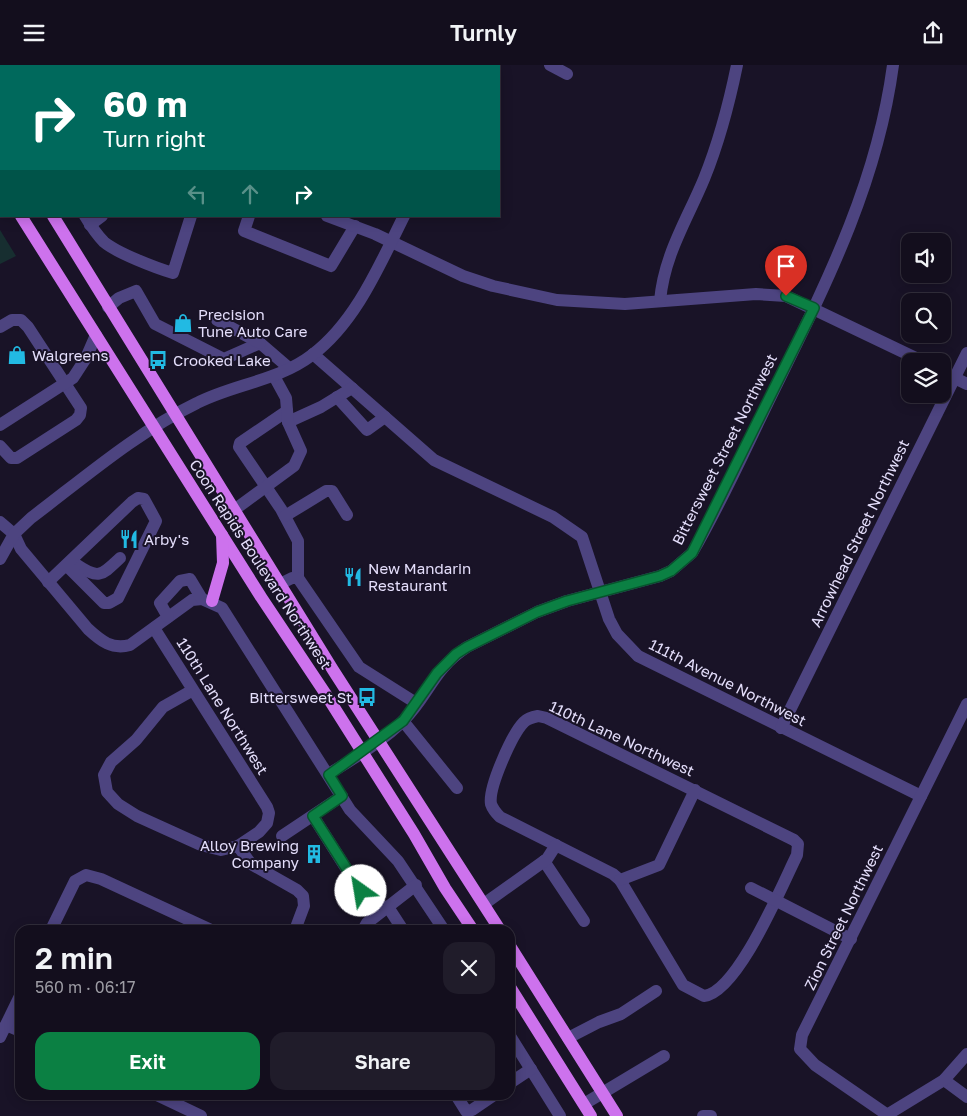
<!DOCTYPE html>
<html lang="en">
<head>
<meta charset="utf-8">
<style>
  :root { --surface:#130e1d; --page:#201c2a; --text:#f1f3f6; --muted:#9d9ca4; --line:#322e3b; --accent:#0b8043 }
  body { margin:0; font-family:"Golos Text",sans-serif; background:var(--page); color:var(--text); height:100vh; display:flex; flex-direction:column; font-size:19px; white-space:nowrap }
  * { box-sizing:border-box; margin:0 }
  p { font-size:16px; color:var(--muted) }
  .icon { flex:none; width:28px; height:28px; fill:none; stroke:currentColor; stroke-width:2; stroke-linecap:round; stroke-linejoin:round }
  .map { position:relative; flex:1; overflow:hidden }
  .panel { position:absolute; left:15px; top:860px; width:500px; height:175px; display:flex; flex-direction:column; background:var(--surface); border-radius:15px; box-shadow:0 2px 12px #0003,0 0 0 1px var(--line) }
  .panel>* { flex:none }
  .guide { position:absolute; left:0px; top:0px; width:500px; height:152px; box-shadow:0 2px 12px #0003,0 0 0 1px var(--line); background:#00695c; color:#fff; overflow:hidden }
  .controls { position:absolute; left:901px; top:168px; display:grid; gap:10px }
  .controls a { display:grid; place-items:center; width:50px; height:50px; border-radius:10px; background:var(--surface); box-shadow:0 2px 12px #0003,0 0 0 1px var(--line); font-size:25px }
  .pin { position:absolute; display:grid; place-items:center; width:42px; height:42px; color:#fff; margin:-51px -21px; border-radius:50% 50% 50% 0; rotate:-45deg; box-shadow:0 0 5px #0007 }
  .pin .icon { rotate:45deg }
  .me { position:absolute; width:55px; margin:-28px; rotate:328deg; stroke-linejoin:round; filter:drop-shadow(0 0 4px #0008) }
  .turn { display:flex; align-items:center; gap:18px; height:105px; padding:0 20px; font-size:22px }
  .turn .icon { width:65px; height:65px; stroke-width:2.5 }
  .turn b { display:block; font-size:35px; line-height:42px }
  .lanes { display:flex; align-items:center; height:48px; padding:0 20px; background:#0003; justify-content:center; gap:25px; direction:ltr }
  .lanes .off { opacity:.35 }
  .round { display:grid; place-items:center; flex:none; width:52px; height:52px; border-radius:15px; background:var(--page) }
  .head { display:flex; align-items:center; justify-content:space-between; height:85px; padding:0 20px }
  h1 { font-size:30px; font-weight:600; line-height:38px }
  .cta { display:flex; gap:10px; margin-top:auto; padding:10px 20px }
  .cta a { flex:1; height:58px; border-radius:15px; background:var(--accent); color:#fff; font-size:20px; font-weight:600; line-height:58px; text-align:center }
  .cta a+a { background:var(--page); color:var(--text) }
  header { display:flex; justify-content:space-between; align-items:center; height:65px; padding:0 20px; background:var(--surface); font-size:22px; font-weight:600 }
  .map>svg:first-child { display:block }
</style>
</head>
<body>
<header><svg class="icon" aria-label="menu" viewBox="0 0 24 24"><path d="M4 6h16M4 12h16M4 18h16"/></svg>Turnly<svg class="icon" aria-label="share" viewBox="0 0 24 24"><path d="M12 15V3M7 8l5-5 5 5M5 13v7h14v-7"/></svg></header>
<div class="map">
<svg width="967" height="1051" viewBox="0 0 967 1051">
  <rect width="100%" height="100%" fill="#191327"/>
  <polygon fill="#172e30" points="0,165 16,191 0,199"/>
  <g fill="none" stroke-linecap="round" stroke-linejoin="round">
    <g stroke="#4d4480" stroke-width="12">
      <polyline points="126,0 131,1"/>
      <polyline points="550,0 567,9"/>
      <polyline points="94,1 94,0"/>
      <polyline points="329,1 329,0"/>
      <polyline points="423,1 424,0"/>
      <polyline points="480,1 480,0"/>
      <path d="M85,151c6,10 11,18 19,26 13,11 52,26 69,31l18,-57"/>
      <polyline points="249,151 244,166 331,201 355,161"/>
      <polyline points="327,151 375,169 463,211 493,221 557,235 625,239 756,229 786,231 922,296"/>
      <polyline points="90,160 102,151"/>
      <path d="M660,236c4,-46 27,-81 44,-122 15,-37 25,-75 33,-114"/>
      <polyline points="108,242 119,233 136,226 155,259 224,294 260,278 289,303"/>
      <polyline points="217,255 260,278"/>
      <polyline points="0,262 12,255 21,255 28,262 81,343 80,350 76,355 17,393 11,393 0,381"/>
      <polyline points="313,289 434,395 553,452 582,472 609,554 617,569 638,591 921,731"/>
      <polyline points="942,307 967,319"/>
      <polyline points="337,332 367,365 385,352"/>
      <polyline points="287,346 240,378 239,382 281,444 298,476 298,513"/>
      <polyline points="288,357 321,342 352,323"/>
      <polyline points="0,360 73,313 86,293 96,270"/>
      <polyline points="234,445 294,401 301,386 288,357 286,333 274,311"/>
      <polyline points="285,451 326,426 332,426 347,450"/>
      <path d="M0,457l14,12 7,15 67,80c13,12 24,21 42,16l62,-45 10,-1 20,9 128,202 48,51 46,69"/>
      <path d="M0,494l14,-25 17,-16c53,-40 106,-86 166,-115 37,-19 81,-22 115,-48 44,-33 68,-91 92,-139"/>
      <path d="M77,500c22,15 25,10 43,-7"/>
      <polyline points="48,517 132,437 138,433 144,434 156,456 118,533 109,538 104,538 66,500"/>
      <polyline points="280,519 292,513 298,513 359,602 416,638"/>
      <polyline points="168,552 160,538 180,516 190,514 202,534"/>
      <polyline points="154,563 267,742 269,748 267,758 259,767 238,781 221,785 201,780 137,751 118,739 107,727 104,710 111,697 136,675 163,642 193,625"/>
      <path d="M538,651l9,2 247,122 4,4 -1,11c-15,30 -59,137 -93,141l-21,-11 -63,-105 -7,-6 -113,-57c-4,-4 -7,-7 -9,-13 -3,-16 21,-70 33,-82 4,-4 9,-5 14,-6z"/>
      <polyline points="403,656 457,723"/>
      <polyline points="781,663 967,288"/>
      <path d="M329,709c25,-16 54,-33 75,-54 25,-25 29,-51 63,-73l70,-35 30,-11 93,-25 11,-5 21,-18c30,-51 54,-106 80,-159 53,-108 105,-209 121,-329"/>
      <polyline points="313,751 370,841 388,842 403,865"/>
      <polyline points="282,771 342,731"/>
      <polyline points="238,781 251,799 297,825 303,831 304,841 295,865"/>
      <polyline points="544,796 584,856"/>
      <polyline points="620,815 659,800 695,725"/>
      <polyline points="751,823 851,874"/>
      <polyline points="484,839 547,794 556,780"/>
      <polyline points="51,865 75,816 86,810 101,814 211,865"/>
      <polyline points="363,865 367,858 416,820"/>
      <polyline points="6,960 20,966"/>
      <polyline points="510,971 560,1051"/>
      <polyline points="0,972 20,931"/>
      <polyline points="568,973 599,957 621,949 656,926"/>
      <polyline points="944,1015 967,1032"/>
      <polyline points="510,1018 531,1004"/>
      <polyline points="157,1030 201,1051"/>
      <polyline points="456,1030 466,1046 472,1045 494,1030"/>
      <polyline points="584,1039 664,991"/>
      <polyline points="886,1049 815,1000 800,984 802,970 967,639"/>
      <polyline points="703,1051 711,1051"/>
      <polyline points="885,1051 944,1015 967,989"/>
    </g>
    <g stroke="#cd72ed" stroke-width="12">
      <polyline points="0,70 1,72"/>
      <polyline points="0,117 1,119"/>
      <polyline points="21,151 261,532 325,628 414,769 445,823 473,865"/>
      <polyline points="53,151 333,605 500,865"/>
      <polyline points="212,536 223,498 222,470"/>
      <polyline points="510,881 617,1051"/>
      <polyline points="510,922 591,1051"/>
    </g>
  </g>
  <g fill="none" stroke-linecap="round" stroke-linejoin="round">
    <g stroke="#07532c" stroke-width="12">
      <polyline id="route" points="361,826 313,751 342,731 329,710 403,656 437,608 456,589 467,582 537,547 567,536 660,511 671,506 692,488 814,243 786,231"/>
    </g>
    <use href="#route" stroke="#0b8043" stroke-width="9"/>
  </g>
  <defs>
    <g id="shop-bare" transform="scale(1.5)"><path d="M-5-2.5h2.3a2.7 3.5 0 0 1 5.4 0H5L5.5 6h-11ZM-1.5-2.5h3a1.5 2.3 0 0 0-3 0Z" fill="#22bae3" stroke="#191327" stroke-width="2.5" paint-order="stroke"/></g>
    <g id="bus-bare" transform="scale(1.5)"><path d="M-5-6H5V4H4V6H2V4H-2V6H-4V4H-5ZM-3.5-4V0h7V-4ZM-3.5 1.2v1.5H-2V1.2ZM2 1.2v1.5H3.5V1.2Z" fill="#22bae3" stroke="#191327" stroke-width="2.5" paint-order="stroke"/></g>
    <g id="restaurant-bare" transform="scale(1.5)"><path d="M-5-6h1v4h1v-4h1v4h1v-4h1v5L-1.5 .5V6h-2V.5L-5-1ZM5-6V6H3V1.5H1.5Q1.5-4 5-6Z" fill="#22bae3" stroke="#191327" stroke-width="2.5" paint-order="stroke"/></g>
    <g id="building-bare" transform="scale(1.5)"><path d="M-4-6H4V6H1V3H-1V6H-4ZM-2.5-4.3h1.7v1.8h-1.7ZM.8-4.3h1.7v1.8H.8ZM-2.5-1h1.7V.8h-1.7ZM.8-1h1.7V.8H.8Z" fill="#22bae3" stroke="#191327" stroke-width="2.5" paint-order="stroke"/></g>
  </defs>
  <g fill-rule="evenodd">
    <use href="#shop-bare" x="183" y="258"/>
    <use href="#shop-bare" x="17" y="290"/>
    <use href="#bus-bare" x="158" y="295"/>
    <use href="#restaurant-bare" x="129" y="474"/>
    <use href="#restaurant-bare" x="353" y="512"/>
    <use href="#bus-bare" x="367" y="632"/>
    <use href="#building-bare" x="314" y="789"/>
  </g>
  <g text-anchor="middle" dominant-baseline="central" stroke-width="4" stroke-linejoin="round" paint-order="stroke">
    <g font-size="15" fill="#e4defb" stroke="#191327" text-anchor="start">
      <text x="198" y="249">Precision<tspan x="198" dy="17">Tune Auto Care</tspan></text>
      <text x="32" y="290">Walgreens</text>
      <text x="173" y="295">Crooked Lake</text>
      <text x="144" y="474">Arby's</text>
      <text x="368" y="503">New Mandarin<tspan x="368" dy="17">Restaurant</tspan></text>
      <text x="352" y="632" text-anchor="end">Bittersweet St</text>
      <text x="299" y="780" text-anchor="end">Alloy Brewing<tspan x="299" dy="17">Company</tspan></text>
    </g>
    <g font-size="15" fill="#e4defb" stroke="#191327">
      <text transform="translate(724 384) rotate(-63)">Bittersweet Street Northwest</text>
      <text transform="translate(859 468) rotate(-64)">Arrowhead Street Northwest</text>
      <text transform="translate(261 499) rotate(57)">Coon Rapids Boulevard Northwest</text>
      <text transform="translate(728 617) rotate(27)">111th Avenue Northwest</text>
      <text transform="translate(223 641) rotate(58)">110th Lane Northwest</text>
      <text transform="translate(622 673) rotate(25)">110th Lane Northwest</text>
      <text transform="translate(843 852) rotate(-64)">Zion Street Northwest</text>
    </g>
  </g>
</svg>
<div class="controls">
<a><svg class="icon" aria-label="sound" viewBox="0 0 24 24"><path d="M4 9h4l5-4v14l-5-4H4zM17 9q2 3 0 6"/></svg></a>
<a><svg class="icon" aria-label="search" viewBox="0 0 24 24"><circle cx="10" cy="10" r="6"/><path d="M15 15l6 6"/></svg></a>
<a><svg class="icon" aria-label="layers" viewBox="0 0 24 24"><path d="M12 4l9 5-9 5-9-5zM3 14l9 5 9-5"/></svg></a>
</div>
<div class="pin" style="left:786px;top:231px;background:#d93025"><svg class="icon" aria-label="arrive" viewBox="0 0 24 24"><path d="M6 21V4h12l-3 4 3 4H6"/></svg></div>
<svg class="me" style="left:361px;top:826px" viewBox="-20 -20 40 40"><circle r="19" fill="#fff"/><path d="M0-13L10 11 0 6-10 11z" fill="#0b8043"/></svg>
<div class="guide">
<div class="turn"><svg class="icon" aria-label="right" viewBox="0 0 24 24"><path d="M7 20v-9h11M14 6l5 5-5 5"/></svg><div><b>60 m</b>Turn right</div></div>
<div class="lanes"><svg class="icon off" aria-label="left" viewBox="0 0 24 24"><path d="M17 20v-9H6M10 6l-5 5 5 5"/></svg><svg class="icon off" aria-label="ahead" viewBox="0 0 24 24"><path d="M12 20V5M6 11l6-6 6 6"/></svg><svg class="icon" aria-label="right" viewBox="0 0 24 24"><path d="M7 20v-9h11M14 6l5 5-5 5"/></svg></div>
</div>
<section class="panel">
<div class="head"><div><h1>2 min</h1><p>560 m · 06:17</p></div><a class="round"><svg class="icon" aria-label="close" viewBox="0 0 24 24"><path d="M6 6l12 12M18 6L6 18"/></svg></a></div>
<div class="cta"><a>Exit</a><a>Share</a></div>
</section>
</div>
</body>
</html>
